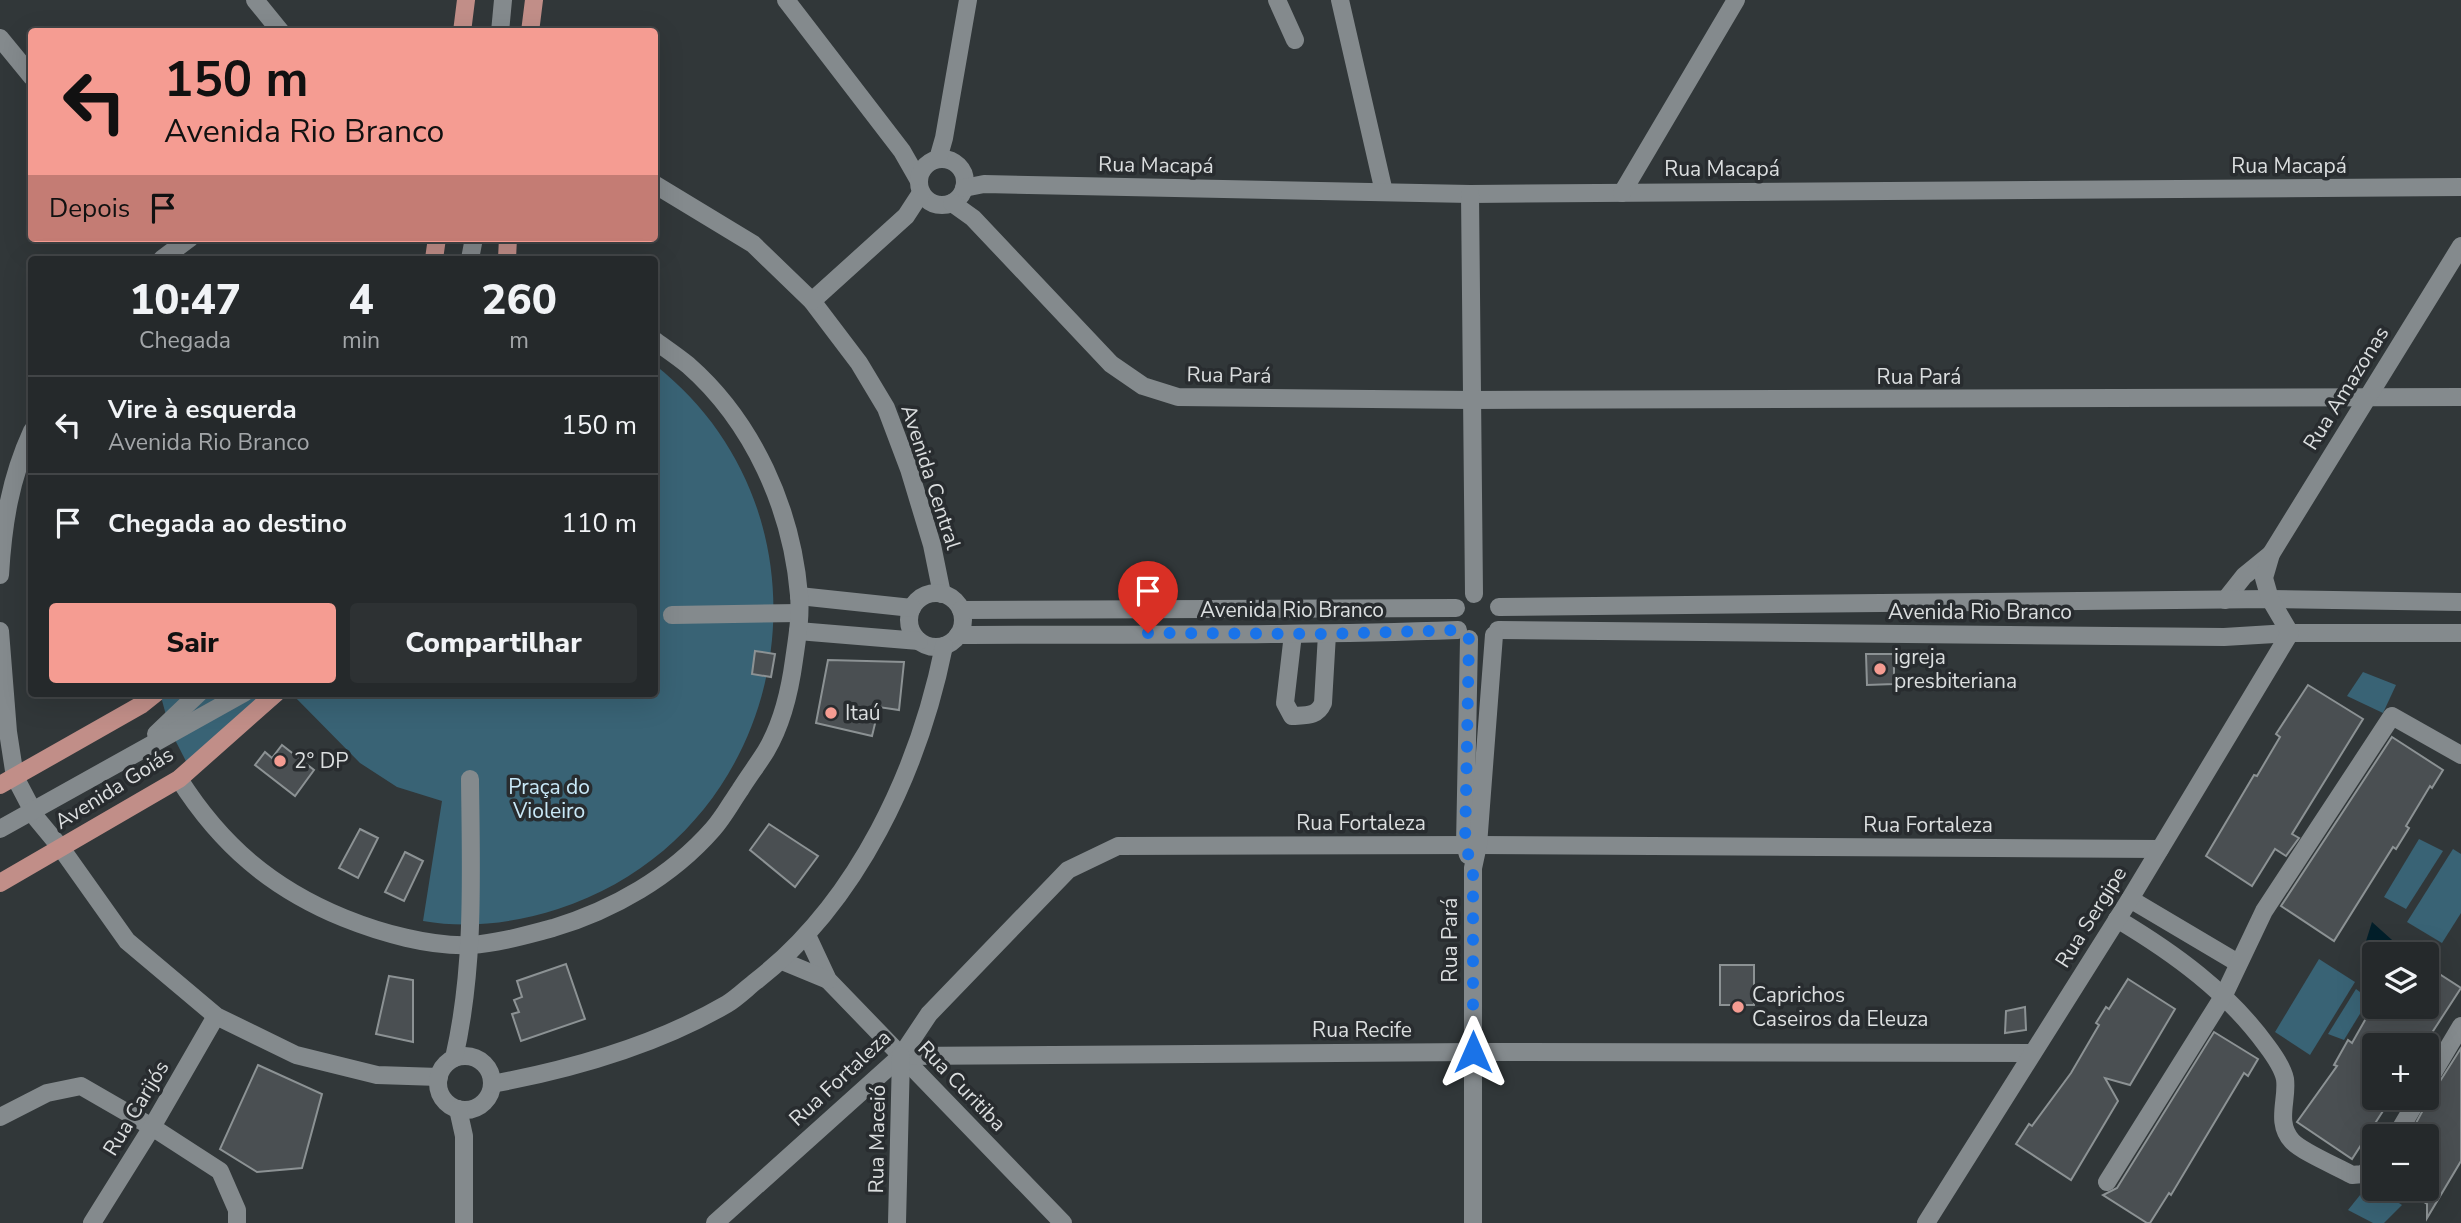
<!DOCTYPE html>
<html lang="pt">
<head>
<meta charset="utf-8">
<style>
  :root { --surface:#25292b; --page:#2d3133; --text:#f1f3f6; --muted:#a3a6a9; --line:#424547; --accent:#f59c92 }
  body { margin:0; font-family:"Nunito Sans",sans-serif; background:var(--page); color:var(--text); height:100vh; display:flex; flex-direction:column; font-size:26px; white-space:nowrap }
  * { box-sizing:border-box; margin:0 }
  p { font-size:23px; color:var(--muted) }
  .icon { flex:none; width:38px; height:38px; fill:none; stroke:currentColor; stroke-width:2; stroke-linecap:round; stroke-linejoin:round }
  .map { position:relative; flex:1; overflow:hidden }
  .drawer { position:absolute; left:28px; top:256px; width:630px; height:441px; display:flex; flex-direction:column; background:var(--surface); border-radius:7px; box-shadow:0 7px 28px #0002,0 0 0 2px var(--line) }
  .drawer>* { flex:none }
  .guide { position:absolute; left:28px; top:28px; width:630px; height:214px; border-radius:7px; box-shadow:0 7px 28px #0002,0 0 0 2px var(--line); background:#f59c92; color:#111; overflow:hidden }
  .fabs { position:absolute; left:2362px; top:942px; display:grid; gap:14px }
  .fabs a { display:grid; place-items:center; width:77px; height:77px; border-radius:7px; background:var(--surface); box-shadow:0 7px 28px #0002,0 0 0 2px var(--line); font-size:35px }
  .pin { position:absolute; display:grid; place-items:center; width:60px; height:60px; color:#fff; margin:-72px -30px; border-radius:50% 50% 50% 0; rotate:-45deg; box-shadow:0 0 7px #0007 }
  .pin .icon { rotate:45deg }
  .me { position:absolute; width:77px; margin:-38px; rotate:0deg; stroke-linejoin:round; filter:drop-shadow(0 0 5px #0008) }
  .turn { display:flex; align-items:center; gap:24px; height:147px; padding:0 21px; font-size:32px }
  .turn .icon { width:91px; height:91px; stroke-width:2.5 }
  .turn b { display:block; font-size:49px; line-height:60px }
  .then { display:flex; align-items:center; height:66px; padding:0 21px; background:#0003; gap:14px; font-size:26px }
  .eta { display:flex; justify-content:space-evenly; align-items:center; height:119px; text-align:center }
  .eta b { font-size:42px; font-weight:800; line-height:49px }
  .primary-button { display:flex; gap:14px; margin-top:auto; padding:14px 21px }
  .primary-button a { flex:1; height:80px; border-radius:7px; background:var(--accent); color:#111; font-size:28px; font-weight:800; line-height:80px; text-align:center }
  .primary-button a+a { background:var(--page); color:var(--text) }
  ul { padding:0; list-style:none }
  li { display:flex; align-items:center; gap:21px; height:98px; padding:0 21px; border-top:2px solid var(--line) }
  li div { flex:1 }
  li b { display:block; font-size:26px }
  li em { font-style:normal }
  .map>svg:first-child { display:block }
</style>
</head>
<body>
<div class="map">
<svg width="2461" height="1223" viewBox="0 0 2461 1223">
  <rect width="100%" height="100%" fill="#313739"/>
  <g fill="#396375">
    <path d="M655,365c195,153 140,467 -97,544 -43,14 -90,20 -135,12l19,-120 -45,-14 -37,-24 -69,-70h363z"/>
    <polygon points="2363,672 2396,685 2383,713 2347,696"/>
    <polygon points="160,693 290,693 193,775 170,730"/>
    <polygon points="2419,839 2443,851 2406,909 2384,897"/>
    <polygon points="2453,849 2461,854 2461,913 2442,943 2407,922"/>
    <polygon points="2319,959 2355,982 2310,1055 2275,1032"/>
    <polygon points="2356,989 2369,999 2344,1040 2328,1034"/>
    <polygon points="2369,1184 2402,1205 2384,1223 2373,1223 2348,1210"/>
  </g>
  <polygon fill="#021f2a" points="2372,922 2401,948 2397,954 2375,954 2375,964 2362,954"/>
  <g fill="#4a4f52" stroke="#8c9294" stroke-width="2">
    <polygon points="755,651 775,654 771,677 752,674"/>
    <polygon points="1866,654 1894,654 1894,684 1867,685"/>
    <polygon points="828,660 904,662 899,710 879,707 872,736 816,723"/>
    <polygon points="2308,685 2363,719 2292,834 2299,838 2286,856 2275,849 2252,886 2206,856 2254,775 2257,776 2280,737 2276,734"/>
    <polygon points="2392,737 2443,770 2432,788 2430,786 2406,826 2409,828 2396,849 2393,847 2334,941 2281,906"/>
    <polygon points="282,745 314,770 295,796 255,765 265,752 272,758"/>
    <polygon points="769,824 818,856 795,887 750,850"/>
    <polygon points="360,829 378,838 358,878 339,868"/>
    <polygon points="405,852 423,861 404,901 385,892"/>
    <polygon points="566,964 585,1019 521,1041 512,1014 519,1012 514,1000 522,997 517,981"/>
    <rect x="1720" y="965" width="34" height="40"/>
    <polygon points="2427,966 2461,988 2424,1045 2375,1045 2375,1097 2392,1097 2352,1159 2297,1122 2337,1066 2334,1065 2348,1040 2352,1043 2373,1006 2427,1006"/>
    <polygon points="389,976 413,980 413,1042 376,1034"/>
    <polygon points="2128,979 2175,1009 2130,1085 2105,1078 2118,1101 2071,1180 2016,1144 2029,1124 2032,1126 2071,1073 2099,1025 2096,1023 2106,1007 2109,1009"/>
    <polygon points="2025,1007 2026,1030 2005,1033 2006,1011"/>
    <polygon points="2214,1032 2258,1059 2248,1076 2244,1073 2171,1195 2169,1193 2150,1223 2147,1223 2103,1195 2117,1188"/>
    <polygon points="2461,1048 2461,1161 2427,1218 2427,1204 2403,1188 2427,1188 2427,1136 2409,1136 2430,1097"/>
    <polygon points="258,1065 322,1094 302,1168 257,1172 220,1149"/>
  </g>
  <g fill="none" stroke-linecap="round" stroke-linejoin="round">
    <g stroke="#848a8d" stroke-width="18">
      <polyline points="255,0 281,32"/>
      <polyline points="786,0 902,151 918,179"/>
      <polyline points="1277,0 1295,40"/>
      <polyline points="1340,0 1384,192"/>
      <polyline points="500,32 503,0"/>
      <polyline points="0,38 32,77"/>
      <circle cx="942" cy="182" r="23"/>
      <polyline points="938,159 944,138 968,0"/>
      <polyline points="654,184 753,244 812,301 859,363 886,408 909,469 932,545 942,594"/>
      <polyline points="964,188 984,184 1470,194 2461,187"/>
      <polyline points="1622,193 1736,0"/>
      <polyline points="1470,194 1474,594"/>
      <polyline points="952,203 973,218 1111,364 1143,386 1178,397 1472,400 2461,397"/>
      <polyline points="162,259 190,238"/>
      <polyline points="470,259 474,238"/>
      <polyline points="812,301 906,216 921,193"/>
      <path d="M0,575c3,-51 10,-96 32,-144"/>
      <circle cx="936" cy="620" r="27"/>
      <polyline points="799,596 912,608"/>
      <polyline points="2225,600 2244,576 2271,554"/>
      <polyline points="1499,607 2270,599 2461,602"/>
      <polyline points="961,610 1456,608"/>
      <polyline points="672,615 799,613"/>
      <polyline points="1498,630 2224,637 2290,633 2461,633"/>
      <polyline points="0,631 8,732 15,777 37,819 61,848 127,941 216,1016 296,1055 377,1075 439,1077"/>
      <polyline points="798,631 919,641"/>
      <path d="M1293,634l-8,69 7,13c14,-1 25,1 31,-13l4,-69"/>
      <path d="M958,635c167,-1 334,1 500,-5"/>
      <polyline points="156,734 199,693"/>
      <path d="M179,779c42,66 92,109 165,139 37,15 87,29 127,27 28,-2 55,-10 82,-17 60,-18 118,-51 160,-99 10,-11 18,-26 27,-39 8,-13 18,-26 26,-39 16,-27 24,-61 28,-91 3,-21 7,-43 5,-65 -7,-86 -46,-173 -111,-230 -11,-9 -23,-17 -34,-25"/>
      <polyline points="0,829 244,693"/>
      <polyline points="1468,855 1465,845 1469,639"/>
      <polyline points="2130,899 2238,963"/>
      <path d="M2117,919c57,34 111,73 150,127 6,8 16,23 18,33 3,21 -10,43 7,62 10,11 46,26 60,34l11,-1 12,-10"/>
      <polyline points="807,935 828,980 1063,1223"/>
      <polyline points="782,961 828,980"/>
      <polyline points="901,1056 1473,1052 2032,1053"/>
      <circle cx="465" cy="1083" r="27"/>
      <path d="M454,1058c21,-91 17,-186 16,-279"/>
      <polyline points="2427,1083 2461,1026"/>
      <path d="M492,1084c81,-15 163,-38 235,-80 10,-6 20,-16 29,-23 102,-79 163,-211 188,-335"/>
      <polyline points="458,1109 464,1136 464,1223"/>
      <polyline points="0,1117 47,1093 81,1086 152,1127 220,1171 237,1210 237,1223"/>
      <polyline points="2396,1136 2419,1097"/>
      <polyline points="2107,1182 2224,995 2264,911 2392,716 2461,755"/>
      <polyline points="92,1223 152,1127 216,1016"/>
      <polyline points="715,1223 901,1056 929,1014 1068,870 1118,846 1478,845 2160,849"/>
      <polyline points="897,1223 901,1056"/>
      <polyline points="1473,1223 1473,868 1478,845 1494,635"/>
      <polyline points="1926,1223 2130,899 2290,633 2270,599 2264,578 2271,554 2461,246"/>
    </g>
    <g stroke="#c18e88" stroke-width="18">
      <polyline points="462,32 466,0"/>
      <polyline points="530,32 534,0"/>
      <polyline points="434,259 437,238"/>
      <polyline points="507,259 508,238"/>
      <polyline points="0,785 141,705 156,693"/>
      <polyline points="0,883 179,779 276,693"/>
    </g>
  </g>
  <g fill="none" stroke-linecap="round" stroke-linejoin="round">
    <polyline stroke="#1a73e8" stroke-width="12" stroke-dasharray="0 21.6" points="1148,633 1327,634 1458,630 1469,639 1465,845 1473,868 1473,1052"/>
  </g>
  <g fill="#f59c92" stroke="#282c2f" stroke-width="2.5">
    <circle cx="1880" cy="669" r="7"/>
    <circle cx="831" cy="713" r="7"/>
    <circle cx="280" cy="761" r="7"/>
    <circle cx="1738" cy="1007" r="7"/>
  </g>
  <g text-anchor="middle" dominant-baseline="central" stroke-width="7" stroke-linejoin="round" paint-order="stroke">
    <g font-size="21" fill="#dbdedf" stroke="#282c2f">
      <text transform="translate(1156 165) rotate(1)">Rua Macapá</text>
      <text x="2289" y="166">Rua Macapá</text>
      <text x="1722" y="169">Rua Macapá</text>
      <text transform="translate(1229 375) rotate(1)">Rua Pará</text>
      <text x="1919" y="377">Rua Pará</text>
      <text transform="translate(2346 388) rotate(-58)">Rua Amazonas</text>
      <text transform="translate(931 477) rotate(72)">Avenida Central</text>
      <text x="1292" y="610">Avenida Rio Branco</text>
      <text x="1980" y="612">Avenida Rio Branco</text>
      <text transform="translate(114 788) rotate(-32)">Avenida Goiás</text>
      <text x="1361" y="823">Rua Fortaleza</text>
      <text x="1928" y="825">Rua Fortaleza</text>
      <text transform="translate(2091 917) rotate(-58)">Rua Sergipe</text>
      <text transform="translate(1450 940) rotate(-90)">Rua Pará</text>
      <text x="1362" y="1030">Rua Recife</text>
      <text transform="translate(840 1078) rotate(-43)">Rua Fortaleza</text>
      <text transform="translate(962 1086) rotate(46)">Rua Curitiba</text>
      <text transform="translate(136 1108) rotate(-59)">Rua Carijós</text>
      <text transform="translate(877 1139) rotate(-89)">Rua Maceió</text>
    </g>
    <g font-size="21" fill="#dbdedf" stroke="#282c2f" text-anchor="start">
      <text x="1894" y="657">igreja<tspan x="1894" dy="24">presbiteriana</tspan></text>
      <text x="845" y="713">Itaú</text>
      <text x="294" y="761">2° DP</text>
      <text x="1752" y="995">Caprichos<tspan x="1752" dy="24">Caseiros da Eleuza</tspan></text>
    </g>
    <g font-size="21" fill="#c9e9f8" stroke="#282c2f">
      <text x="549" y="787">Praça do<tspan x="549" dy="24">Violeiro</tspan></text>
    </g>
  </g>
</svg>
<div class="fabs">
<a><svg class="icon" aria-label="layers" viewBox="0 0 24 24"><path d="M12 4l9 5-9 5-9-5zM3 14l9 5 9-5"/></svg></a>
<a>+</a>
<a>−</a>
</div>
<div class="pin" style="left:1148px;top:633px;background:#d93025"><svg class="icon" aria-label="arrive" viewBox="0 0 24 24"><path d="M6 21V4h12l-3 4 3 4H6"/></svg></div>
<svg class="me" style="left:1473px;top:1052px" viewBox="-20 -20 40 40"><path d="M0-17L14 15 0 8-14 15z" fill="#1a73e8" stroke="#fff" stroke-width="4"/></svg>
<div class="guide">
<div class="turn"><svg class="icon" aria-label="left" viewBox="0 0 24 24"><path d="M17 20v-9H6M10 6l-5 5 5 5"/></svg><div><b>150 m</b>Avenida Rio Branco</div></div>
<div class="then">Depois<svg class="icon" aria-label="arrive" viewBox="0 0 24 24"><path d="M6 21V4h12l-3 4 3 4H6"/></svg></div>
</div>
<section class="drawer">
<div class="eta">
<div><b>10:47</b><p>Chegada</p></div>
<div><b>4</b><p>min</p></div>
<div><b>260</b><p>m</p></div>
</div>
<ul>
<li><svg class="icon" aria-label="left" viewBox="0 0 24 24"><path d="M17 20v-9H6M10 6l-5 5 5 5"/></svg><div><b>Vire à esquerda</b><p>Avenida Rio Branco</p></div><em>150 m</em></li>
<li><svg class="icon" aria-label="arrive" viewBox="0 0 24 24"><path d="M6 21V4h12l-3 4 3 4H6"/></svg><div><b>Chegada ao destino</b></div><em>110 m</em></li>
</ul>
<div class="primary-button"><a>Sair</a><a>Compartilhar</a></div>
</section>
</div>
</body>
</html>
